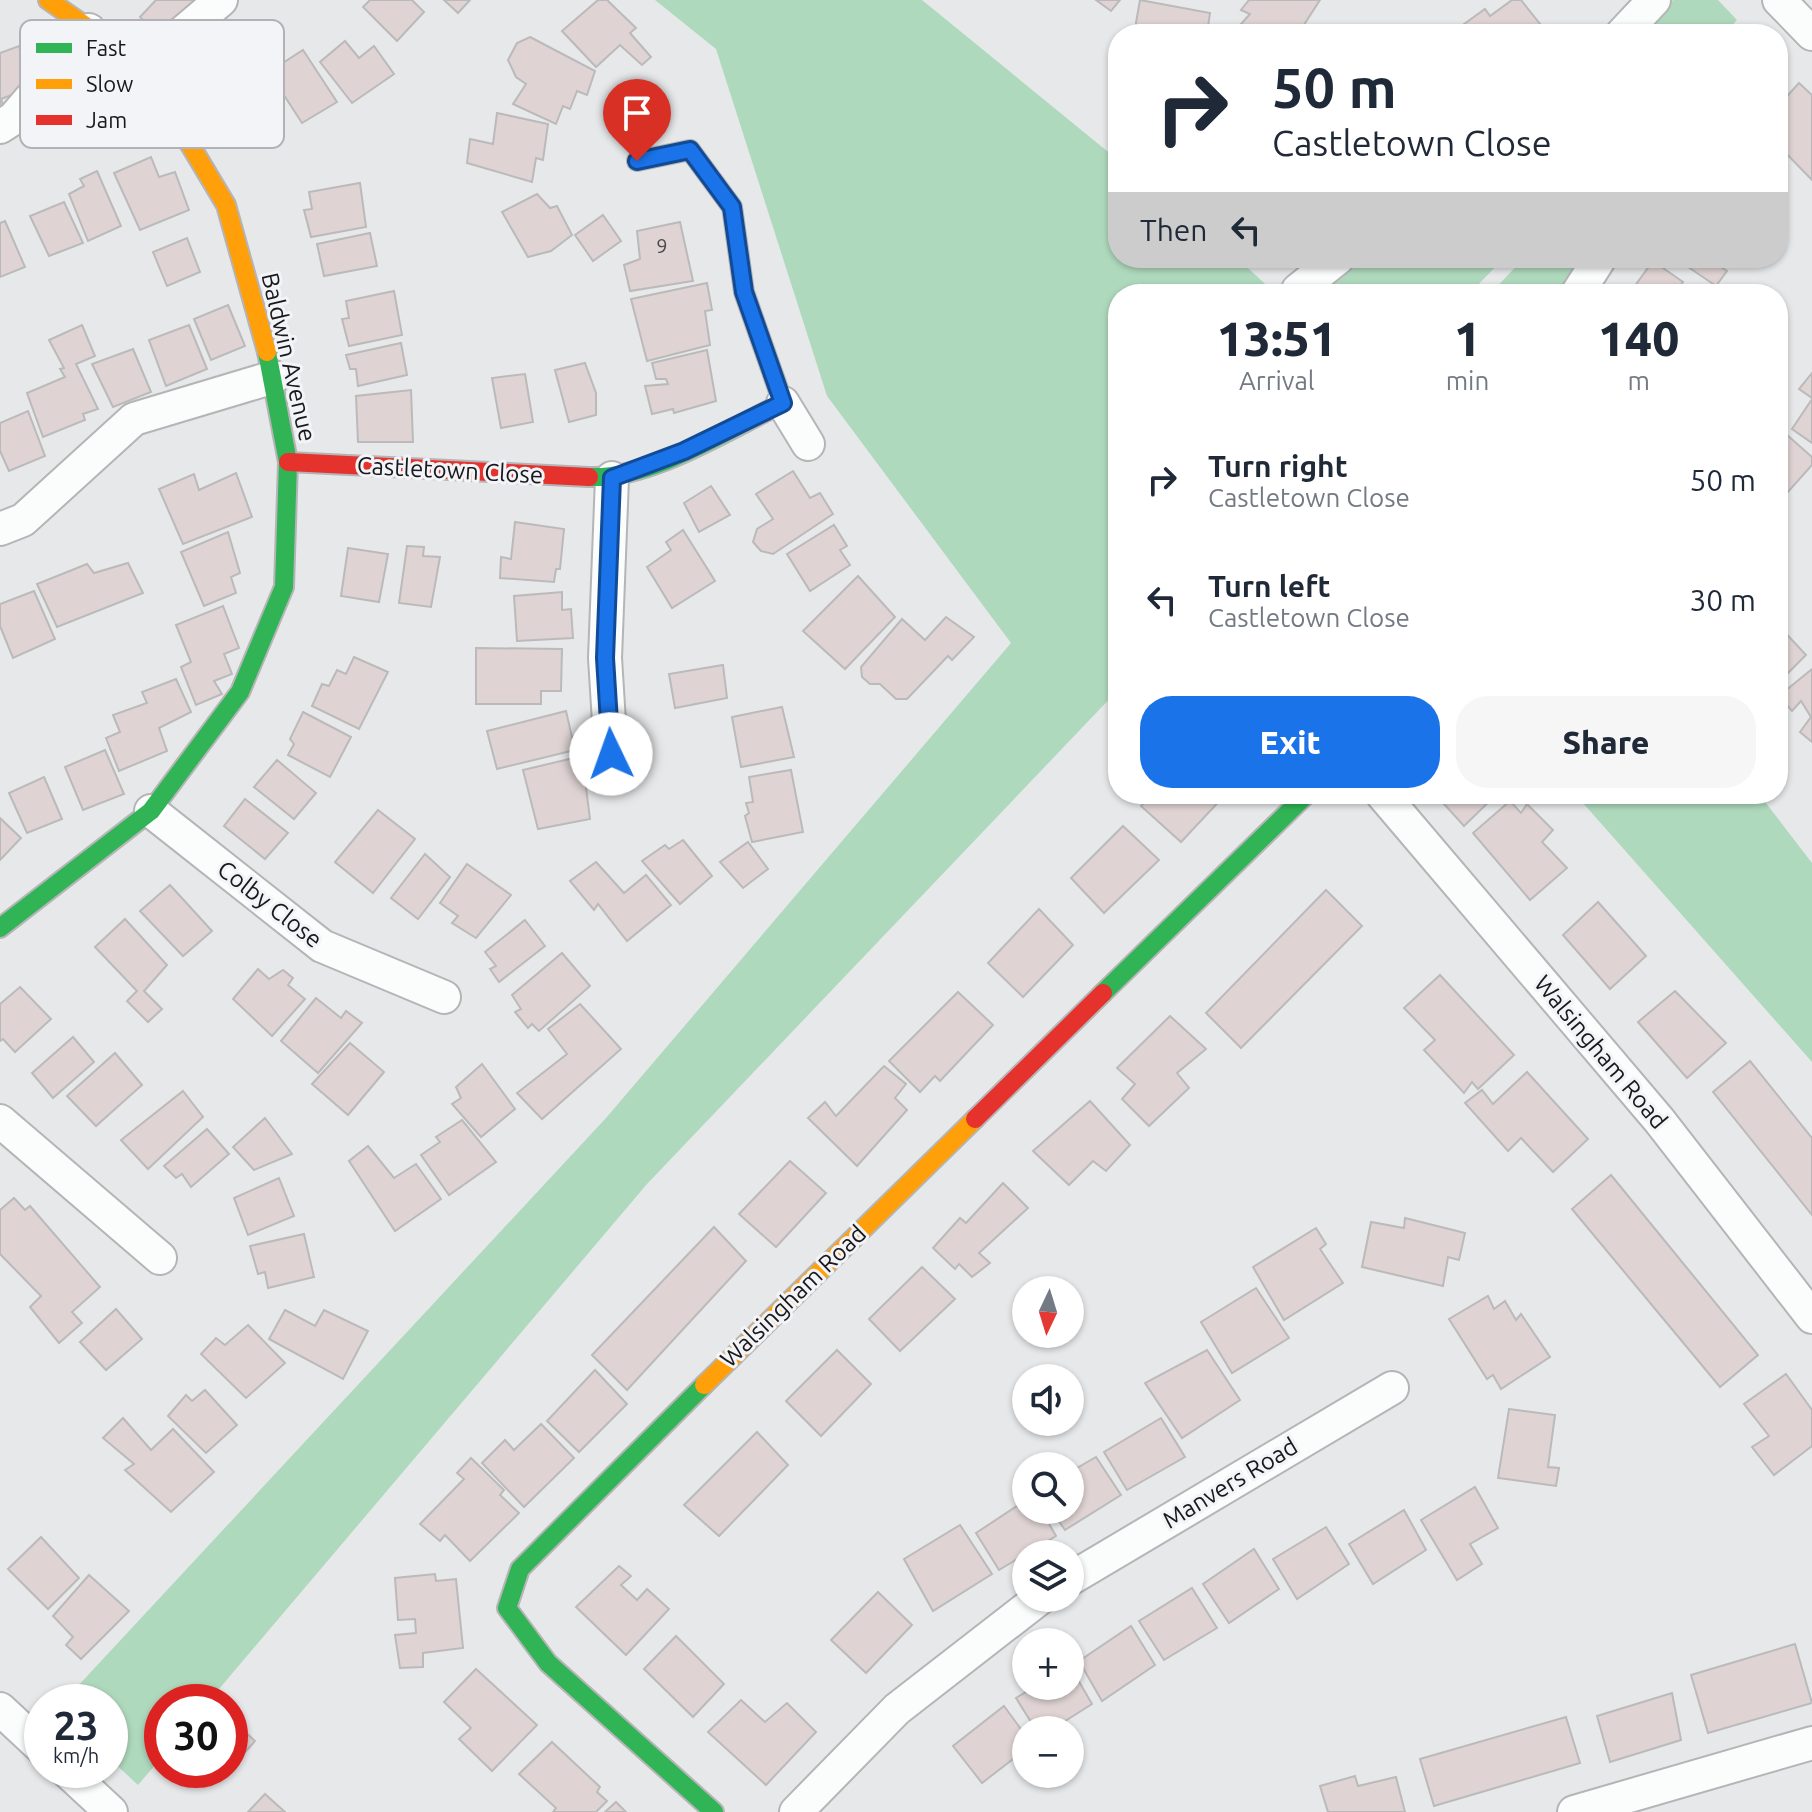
<!DOCTYPE html>
<html lang="en">
<head>
<meta charset="utf-8">
<style>
  :root { --surface:#fff; --page:#f6f6f7; --text:#1f2937; --muted:#747a83; --accent:#1a73e8 }
  body { margin:0; font-family:Ubuntu,sans-serif; background:var(--page); color:var(--text); height:100vh; display:flex; flex-direction:column; font-size:30px; white-space:nowrap }
  * { box-sizing:border-box; margin:0 }
  p { font-size:26px; color:var(--muted) }
  .icon { flex:none; width:44px; height:44px; fill:none; stroke:currentColor; stroke-width:2; stroke-linecap:round; stroke-linejoin:round }
  .map { position:relative; flex:1; overflow:hidden }
  .details { position:absolute; left:1108px; top:284px; width:680px; height:520px; display:flex; flex-direction:column; background:var(--surface); border-radius:32px; box-shadow:0 2px 6px #0004 }
  .details>* { flex:none }
  .guide { position:absolute; left:1108px; top:24px; width:680px; height:244px; border-radius:32px; box-shadow:0 2px 6px #0004; background:#fff; color:var(--text); overflow:hidden }
  .needle { width:52px; rotate:184deg }
  .tools { position:absolute; left:1012px; top:1276px; display:grid; gap:16px }
  .tools a { display:grid; place-items:center; width:72px; height:72px; border-radius:50%; background:var(--surface); box-shadow:0 2px 6px #0004; font-size:40px }
  .speed { position:absolute; left:24px; top:1684px; display:flex; gap:16px; font-size:40px; font-weight:700; text-align:center }
  .speed>* { display:grid; place-content:center; width:104px; height:104px; border-radius:50%; background:var(--surface); box-shadow:0 2px 6px #0004; line-height:1 }
  .speed small { font-size:20px; font-weight:400 }
  .speed .limit { border:12px solid #d22; background:#fff; color:#111 }
  .pin { position:absolute; display:grid; place-items:center; width:68px; height:68px; color:#fff; margin:-82px -34px; border-radius:50% 50% 50% 0; rotate:-45deg; box-shadow:0 0 8px #0007 }
  .pin .icon { rotate:45deg }
  .me { position:absolute; width:88px; margin:-44px; rotate:357deg; stroke-linejoin:round; filter:drop-shadow(0 0 6px #0008) }
  .turn { display:flex; align-items:center; gap:28px; height:168px; padding:0 32px; font-size:36px }
  .turn .icon { width:104px; height:104px; stroke-width:2.5 }
  .turn b { display:block; font-size:56px; line-height:68px }
  .then { display:flex; align-items:center; height:76px; padding:0 32px; background:#0003; gap:16px; font-size:30px }
  .eta { display:flex; justify-content:space-evenly; align-items:center; height:136px; text-align:center }
  .eta b { font-size:48px; font-weight:800; line-height:56px }
  .action { display:flex; gap:16px; margin-top:auto; padding:16px 32px }
  .action a { flex:1; height:92px; border-radius:32px; background:var(--accent); color:#fff; font-size:32px; font-weight:800; line-height:92px; text-align:center }
  .action a+a { background:var(--page); color:var(--text) }
  ul { padding:0; list-style:none }
  li { display:flex; align-items:center; gap:24px; height:120px; padding:0 32px }
  li div { flex:1 }
  li b { display:block; font-size:30px }
  li em { font-style:normal }
  .map>svg:first-child { display:block }
</style>
</head>
<body>
<div class="map">
<svg width="1812" height="1812" viewBox="0 0 1812 1812">
  <rect width="100%" height="100%" fill="#e7e8ea"/>
  <g fill="#afd9bd">
    <polygon points="655,0 922,0 1118,160 1118,258 1237,258 1276,294 1118,294 1118,690 647,1184 208,1702 162,1702 162,1757 138,1785 110,1759 110,1702 63,1702 606,1118 1011,643 827,396 716,49"/>
    <polygon points="1673,0 1718,0 1737,20 1724,34 1640,34"/>
    <polygon points="1356,258 1504,258 1469,294 1308,294"/>
    <polygon points="1524,258 1585,258 1560,294 1490,294"/>
    <polygon points="1575,794 1759,794 1812,863 1812,1062"/>
  </g>
  <g fill="#dfd3d3" stroke="#bbbabb" stroke-width="2">
    <polygon points="156,0 201,0 163,39 140,17"/>
    <polygon points="370,0 412,0 424,12 397,41 363,7"/>
    <polygon points="444,0 470,0 458,13"/>
    <polygon points="598,0 607,0 636,28 630,33 651,57 642,65 620,45 596,67 562,31"/>
    <polygon points="1096,0 1120,0 1111,11"/>
    <polygon points="1140,0 1210,13 1207,34 1134,34"/>
    <polygon points="1249,0 1320,0 1298,34 1252,34 1241,24 1250,14 1241,10"/>
    <polygon points="1512,0 1521,0 1548,34 1453,32 1485,9 1490,16"/>
    <polygon points="530,37 595,71 587,95 577,91 570,109 563,106 556,124 513,104 526,84 516,77 508,60 517,43"/>
    <polygon points="345,41 359,58 374,46 394,74 352,103 320,62"/>
    <polygon points="19,46 24,65 30,63 36,86 1,99 7,115 0,118 0,53"/>
    <polygon points="303,50 337,102 302,123 269,72"/>
    <polygon points="1799,83 1812,95 1812,180 1778,145 1778,106"/>
    <polygon points="497,113 548,124 543,160 536,158 532,182 467,163 470,139 493,144"/>
    <polygon points="151,157 159,177 175,172 189,210 140,230 114,173"/>
    <polygon points="97,171 121,226 88,241 69,194 84,186 80,179"/>
    <polygon points="360,183 366,227 311,237 304,210 312,209 309,192"/>
    <polygon points="537,194 550,208 557,206 572,235 551,251 528,257 502,212"/>
    <polygon points="64,202 83,243 49,256 30,216"/>
    <polygon points="603,215 621,241 593,261 575,235"/>
    <polygon points="5,221 25,267 0,277 0,223"/>
    <polygon points="680,222 693,281 630,291 624,265 640,259 637,231"/>
    <polygon points="370,233 377,266 324,276 317,244"/>
    <polygon points="187,238 200,272 167,286 153,252"/>
    <polygon points="1675,258 1707,258 1727,271 1716,286"/>
    <polygon points="1653,261 1683,282 1674,294 1629,294"/>
    <polygon points="707,283 712,310 705,311 710,345 647,361 631,299"/>
    <polygon points="394,291 402,335 349,346 342,319 349,318 346,301"/>
    <polygon points="228,305 245,346 211,360 194,319"/>
    <polygon points="82,325 95,356 76,364 98,409 83,414 85,420 43,437 27,393 65,377 60,369 64,368 49,340"/>
    <polygon points="189,325 207,369 166,386 149,340"/>
    <polygon points="401,343 407,375 358,386 356,369 350,369 346,355"/>
    <polygon points="133,349 151,392 113,407 92,364"/>
    <polygon points="707,350 716,401 674,413 673,409 652,414 645,386 668,384 666,379 656,379 652,363"/>
    <polygon points="585,363 596,393 596,415 569,422 555,370"/>
    <polygon points="1812,373 1812,398 1799,389"/>
    <polygon points="525,374 533,422 501,428 492,378"/>
    <polygon points="411,390 413,442 358,442 356,396"/>
    <polygon points="1812,399 1812,443 1792,429"/>
    <polygon points="28,411 45,456 9,471 0,451 0,423"/>
    <polygon points="1778,427 1812,457 1812,465 1778,503"/>
    <polygon points="793,471 810,498 820,493 833,514 773,554 761,551 753,542 757,529 773,519 756,494"/>
    <polygon points="236,473 252,517 183,544 159,489 194,474 199,490"/>
    <polygon points="711,486 730,515 699,532 684,503"/>
    <polygon points="515,522 564,529 560,569 556,569 554,582 500,578 501,557 511,559"/>
    <polygon points="834,525 847,546 840,550 850,565 810,591 787,554"/>
    <polygon points="683,530 715,581 672,608 647,567 671,550 666,542"/>
    <polygon points="228,532 240,573 231,577 236,593 204,606 181,552"/>
    <polygon points="407,546 424,547 423,556 440,557 431,607 399,603"/>
    <polygon points="348,548 388,554 379,602 341,596"/>
    <polygon points="128,563 143,593 57,627 37,584 87,564 94,573"/>
    <polygon points="858,576 895,617 845,669 803,631"/>
    <polygon points="34,591 55,639 13,658 0,626 0,604"/>
    <polygon points="562,592 562,610 571,609 573,638 517,641 514,596"/>
    <polygon points="223,606 239,648 224,654 232,674 214,681 222,694 196,705 181,667 191,662 176,625"/>
    <polygon points="946,617 974,637 952,660 948,656 907,699 896,699 880,684 870,684 862,677 861,667 902,619 925,640"/>
    <polygon points="1778,625 1806,655 1778,683"/>
    <polygon points="476,648 562,649 561,691 541,691 541,704 476,704"/>
    <polygon points="354,657 388,672 359,729 312,706 322,684 329,686 337,670 346,674"/>
    <polygon points="723,665 727,698 675,708 669,674"/>
    <polygon points="1812,669 1812,742 1800,732 1811,717 1801,701 1792,711 1779,696"/>
    <polygon points="176,679 191,712 159,728 167,751 119,771 106,738 120,732 113,715 147,703 142,692"/>
    <polygon points="782,707 794,757 741,767 732,717"/>
    <polygon points="566,711 575,750 497,769 487,731"/>
    <polygon points="303,712 351,737 330,777 288,755 294,744 290,739"/>
    <polygon points="105,750 124,794 83,810 65,767"/>
    <polygon points="582,756 590,819 538,829 523,770"/>
    <polygon points="277,760 316,793 294,819 254,787"/>
    <polygon points="791,770 803,832 752,842 745,816 749,813 746,803 753,802 749,777"/>
    <polygon points="44,777 62,819 27,833 9,793"/>
    <polygon points="1153,794 1226,794 1181,842 1141,806"/>
    <polygon points="1435,794 1497,794 1464,826"/>
    <polygon points="245,799 288,833 265,859 224,826"/>
    <polygon points="1510,801 1521,813 1527,804 1553,830 1542,842 1567,868 1530,900 1473,833"/>
    <polygon points="378,810 415,839 373,893 335,862"/>
    <polygon points="0,818 21,838 0,860"/>
    <polygon points="1123,826 1159,860 1104,913 1071,878"/>
    <polygon points="683,840 712,876 680,904 642,861 665,845 669,849"/>
    <polygon points="748,842 768,869 743,888 720,862"/>
    <polygon points="425,854 450,877 418,919 391,898"/>
    <polygon points="596,862 624,893 646,875 671,905 627,941 598,904 594,910 570,881"/>
    <polygon points="467,864 511,895 476,938 452,923 458,916 440,903"/>
    <polygon points="170,885 212,931 183,956 140,911"/>
    <polygon points="1326,890 1362,926 1241,1048 1206,1013"/>
    <polygon points="1598,902 1646,956 1610,989 1563,935"/>
    <polygon points="1039,909 1073,945 1023,997 988,963"/>
    <polygon points="125,919 167,965 144,991 162,1009 148,1022 127,1001 137,991 95,947"/>
    <polygon points="525,920 545,946 499,982 490,969 496,966 485,952"/>
    <polygon points="562,953 590,986 539,1031 532,1024 528,1028 515,1012 521,1009 512,995"/>
    <polygon points="258,969 269,979 283,970 293,978 288,985 305,999 272,1036 233,999"/>
    <polygon points="1440,975 1514,1055 1478,1089 1472,1082 1464,1093 1424,1050 1435,1040 1404,1008"/>
    <polygon points="20,987 51,1019 15,1052 3,1039 0,1041 0,1004"/>
    <polygon points="1675,991 1726,1043 1687,1078 1638,1022"/>
    <polygon points="958,992 993,1025 940,1081 935,1076 920,1092 889,1061"/>
    <polygon points="316,998 341,1018 346,1011 362,1023 318,1073 281,1041"/>
    <polygon points="580,1004 621,1049 542,1119 517,1093 567,1054 548,1029"/>
    <polygon points="1170,1016 1206,1049 1177,1073 1189,1088 1149,1126 1122,1099 1135,1084 1117,1068"/>
    <polygon points="73,1037 94,1062 53,1098 32,1073"/>
    <polygon points="350,1043 384,1072 348,1115 312,1084"/>
    <polygon points="115,1053 142,1085 96,1126 67,1096"/>
    <polygon points="1750,1061 1812,1138 1812,1215 1713,1092"/>
    <polygon points="482,1064 515,1109 481,1137 452,1104 461,1098 456,1087"/>
    <polygon points="884,1066 906,1084 895,1098 907,1110 857,1166 808,1118 825,1102 836,1116"/>
    <polygon points="1527,1072 1588,1139 1553,1172 1521,1138 1508,1151 1465,1103 1482,1090 1493,1104"/>
    <polygon points="183,1091 203,1117 148,1169 121,1140"/>
    <polygon points="1090,1101 1130,1145 1106,1171 1093,1161 1069,1185 1033,1151"/>
    <polygon points="265,1118 292,1154 254,1170 233,1147"/>
    <polygon points="462,1120 496,1162 449,1195 421,1155 440,1142 436,1137"/>
    <polygon points="207,1129 229,1154 191,1187 182,1174 176,1178 164,1166"/>
    <polygon points="368,1146 394,1178 416,1164 441,1199 395,1231 349,1161"/>
    <polygon points="790,1161 826,1193 776,1247 739,1214"/>
    <polygon points="1611,1175 1758,1355 1720,1387 1572,1209"/>
    <polygon points="279,1178 294,1216 248,1235 234,1198"/>
    <polygon points="1003,1183 1028,1208 979,1253 990,1263 972,1277 959,1264 955,1269 933,1248 960,1218 966,1223"/>
    <polygon points="14,1198 25,1210 30,1206 100,1287 72,1312 82,1323 59,1343 30,1307 41,1296 0,1254 0,1210"/>
    <polygon points="1405,1218 1465,1233 1459,1260 1448,1257 1443,1286 1362,1267 1371,1222 1404,1228"/>
    <polygon points="714,1227 746,1261 627,1390 592,1355"/>
    <polygon points="1316,1228 1326,1244 1320,1249 1343,1283 1284,1320 1253,1267"/>
    <polygon points="304,1234 314,1277 268,1288 265,1272 258,1274 250,1246"/>
    <polygon points="922,1267 955,1299 900,1351 869,1319"/>
    <polygon points="1256,1288 1289,1338 1232,1373 1201,1322"/>
    <polygon points="1488,1296 1494,1309 1505,1301 1516,1320 1521,1314 1550,1357 1501,1389 1493,1375 1487,1379 1449,1319"/>
    <polygon points="116,1309 142,1339 106,1370 80,1342"/>
    <polygon points="285,1310 315,1326 324,1310 368,1331 343,1379 269,1339"/>
    <polygon points="248,1325 285,1363 246,1398 201,1354 216,1338 225,1345"/>
    <polygon points="837,1350 871,1384 821,1436 786,1401"/>
    <polygon points="1207,1350 1240,1400 1182,1438 1145,1383"/>
    <polygon points="595,1370 627,1404 579,1452 547,1421"/>
    <polygon points="1786,1374 1812,1410 1812,1446 1774,1475 1752,1447 1769,1436 1744,1404"/>
    <polygon points="205,1390 237,1425 206,1453 168,1416 186,1395 192,1401"/>
    <polygon points="1509,1409 1555,1415 1548,1467 1559,1468 1556,1486 1498,1478"/>
    <polygon points="123,1418 151,1450 173,1429 214,1472 171,1512 125,1470 134,1464 103,1438"/>
    <polygon points="1161,1418 1185,1457 1127,1490 1104,1452"/>
    <polygon points="541,1424 574,1458 524,1507 482,1463 505,1440 514,1450"/>
    <polygon points="757,1432 788,1465 719,1536 684,1505"/>
    <polygon points="1096,1457 1121,1495 1065,1530 1051,1510 1070,1510 1070,1472"/>
    <polygon points="471,1458 504,1490 500,1495 519,1513 470,1561 445,1535 440,1541 420,1524 464,1479 457,1473"/>
    <polygon points="1475,1487 1498,1528 1470,1544 1482,1564 1457,1580 1421,1520"/>
    <polygon points="1026,1500 1026,1510 1041,1510 1056,1536 999,1570 976,1533"/>
    <polygon points="1404,1510 1426,1550 1373,1584 1349,1544"/>
    <polygon points="960,1525 992,1574 933,1611 904,1559"/>
    <polygon points="1326,1527 1349,1564 1297,1599 1273,1559"/>
    <polygon points="41,1537 79,1578 48,1609 8,1569"/>
    <polygon points="1254,1549 1279,1589 1229,1623 1203,1584"/>
    <polygon points="619,1566 631,1576 621,1585 637,1600 647,1589 669,1609 626,1655 576,1607"/>
    <polygon points="435,1574 436,1581 456,1579 463,1648 423,1653 423,1667 400,1668 395,1635 416,1633 415,1619 398,1620 395,1578"/>
    <polygon points="89,1575 129,1611 81,1659 66,1645 73,1637 53,1616"/>
    <polygon points="1192,1588 1217,1628 1164,1660 1139,1621"/>
    <polygon points="878,1592 912,1625 866,1673 831,1640"/>
    <polygon points="1131,1626 1155,1665 1102,1701 1079,1661"/>
    <polygon points="676,1636 724,1684 693,1717 644,1669"/>
    <polygon points="1795,1644 1812,1703 1708,1733 1691,1675"/>
    <polygon points="1070,1666 1092,1704 1051,1730 1036,1730 1016,1698 1036,1686 1070,1686"/>
    <polygon points="476,1669 537,1725 492,1771 459,1739 471,1728 444,1702"/>
    <polygon points="201,1691 213,1702 191,1702"/>
    <polygon points="1672,1693 1681,1740 1610,1762 1597,1716"/>
    <polygon points="741,1700 765,1722 787,1703 816,1732 766,1785 708,1732"/>
    <polygon points="1004,1706 1026,1736 1026,1749 982,1783 953,1746"/>
    <polygon points="1566,1717 1580,1763 1434,1806 1420,1759"/>
    <polygon points="230,1718 255,1741 230,1769"/>
    <polygon points="552,1742 600,1787 597,1792 607,1801 596,1812 553,1812 556,1808 519,1774"/>
    <polygon points="1355,1776 1358,1786 1396,1777 1405,1812 1328,1812 1320,1786"/>
    <polygon points="265,1794 285,1812 248,1812"/>
    <polygon points="616,1802 626,1812 605,1812"/>
  </g>
  <g fill="none" stroke-linecap="round" stroke-linejoin="round">
    <g stroke="#b5b5b7" stroke-width="36">
      <g id="street">
        <polyline points="1779,0 1812,34"/>
        <polyline points="1622,34 1654,0"/>
        <polyline points="143,66 221,0"/>
        <polyline points="0,127 14,118 89,30"/>
        <polyline points="1298,290 1338,258"/>
        <polyline points="1577,294 1600,258"/>
        <polyline points="783,403 808,444"/>
        <polyline points="0,529 23,520 134,419 274,377"/>
        <polyline points="611,754 605,658 612,478"/>
        <polyline points="1382,794 1659,1120 1812,1317"/>
        <polyline points="151,811 322,946 444,997"/>
        <polyline points="0,1121 160,1258"/>
        <polyline points="1070,1579 1392,1388"/>
        <polyline points="0,1709 42,1748"/>
        <polyline points="66,1770 111,1812"/>
        <polyline points="796,1812 897,1709 1040,1598"/>
        <polyline points="1574,1812 1812,1743"/>
      </g>
    </g>
    <g stroke="#b5b5b7" stroke-width="22">
      <g id="fast">
        <path d="M589,477c60,3 140,-48 194,-74l-39,-111 -12,-85 -42,-57 -53,11"/>
        <polyline points="0,928 151,811 240,692 284,587 288,462 267,352"/>
        <polyline points="1103,993 1307,794"/>
        <polyline points="704,1385 520,1569 507,1608 548,1663 714,1812"/>
      </g>
    </g>
    <g stroke="#b5b5b7" stroke-width="22">
      <g id="slow">
        <polyline points="48,0 143,66 226,205 267,352"/>
        <polyline points="704,1385 975,1119"/>
      </g>
    </g>
    <g stroke="#b5b5b7" stroke-width="22">
      <g id="jam">
        <polyline points="288,462 589,477"/>
        <polyline points="975,1119 1103,993"/>
      </g>
    </g>
    <use href="#street" stroke="#fbfcfc" stroke-width="32"/>
    <use href="#fast" stroke="#30b455" stroke-width="18"/>
    <use href="#slow" stroke="#ff9f0a" stroke-width="18"/>
    <use href="#jam" stroke="#e5322d" stroke-width="18"/>
  </g>
  <g fill="none" stroke-linecap="round" stroke-linejoin="round">
    <g stroke="#114b97" stroke-width="20">
      <polyline id="route" points="611,754 605,658 612,478 684,451 783,403 744,292 732,207 690,150 637,161"/>
    </g>
    <use href="#route" stroke="#1a73e8" stroke-width="14"/>
  </g>
  <g text-anchor="middle" dominant-baseline="central" stroke-width="6" stroke-linejoin="round" paint-order="stroke">
    <g font-size="20" fill="#4c4a4b">
      <text x="662" y="245">9</text>
    </g>
    <g font-size="24" fill="#19191b" stroke="#f3f4f8">
      <text transform="translate(289 357) rotate(77)">Baldwin Avenue</text>
      <text transform="translate(450 470) rotate(3)">Castletown Close</text>
      <text transform="translate(270 904) rotate(38)">Colby Close</text>
      <text transform="translate(1601 1052) rotate(50)">Walsingham Road</text>
      <text transform="translate(793 1296) rotate(-44)">Walsingham Road</text>
      <text transform="translate(1230 1483) rotate(-31)">Manvers Road</text>
    </g>
  </g>
  <rect x="20" y="20" width="264" height="128" rx="12" fill="#f3f4f8" stroke="#b2b2b6" stroke-width="2"/>
  <rect x="36" y="43" width="36" height="10" fill="#30b455"/>
  <rect x="36" y="79" width="36" height="10" fill="#ff9f0a"/>
  <rect x="36" y="115" width="36" height="10" fill="#e5322d"/>
  <g font-size="22" fill="#19191b">
    <text x="86" y="56">Fast</text>
    <text x="86" y="92">Slow</text>
    <text x="86" y="128">Jam</text>
  </g>
</svg>
<div class="tools">
<a><svg class="needle" viewBox="-14 -14 28 28"><path d="M0-13l5 13h-10z" fill="#e53935"/><path d="M0 13l5-13h-10z" fill="#747a83"/></svg></a>
<a><svg class="icon" aria-label="sound" viewBox="0 0 24 24"><path d="M4 9h4l5-4v14l-5-4H4zM17 9q2 3 0 6"/></svg></a>
<a><svg class="icon" aria-label="search" viewBox="0 0 24 24"><circle cx="10" cy="10" r="6"/><path d="M15 15l6 6"/></svg></a>
<a><svg class="icon" aria-label="layers" viewBox="0 0 24 24"><path d="M12 4l9 5-9 5-9-5zM3 14l9 5 9-5"/></svg></a>
<a>+</a>
<a>−</a>
</div>
<div class="speed"><div>23<small>km/h</small></div><div class="limit">30</div></div>
<div class="pin" style="left:637px;top:161px;background:#d93025"><svg class="icon" aria-label="arrive" viewBox="0 0 24 24"><path d="M6 21V4h12l-3 4 3 4H6"/></svg></div>
<svg class="me" style="left:611px;top:754px" viewBox="-20 -20 40 40"><circle r="19" fill="#fff"/><path d="M0-13L10 11 0 6-10 11z" fill="#1a73e8"/></svg>
<div class="guide">
<div class="turn"><svg class="icon" aria-label="right" viewBox="0 0 24 24"><path d="M7 20v-9h11M14 6l5 5-5 5"/></svg><div><b>50 m</b>Castletown Close</div></div>
<div class="then">Then<svg class="icon" aria-label="left" viewBox="0 0 24 24"><path d="M17 20v-9H6M10 6l-5 5 5 5"/></svg></div>
</div>
<section class="details">
<div class="eta">
<div><b>13:51</b><p>Arrival</p></div>
<div><b>1</b><p>min</p></div>
<div><b>140</b><p>m</p></div>
</div>
<ul>
<li><svg class="icon" aria-label="right" viewBox="0 0 24 24"><path d="M7 20v-9h11M14 6l5 5-5 5"/></svg><div><b>Turn right</b><p>Castletown Close</p></div><em>50 m</em></li>
<li><svg class="icon" aria-label="left" viewBox="0 0 24 24"><path d="M17 20v-9H6M10 6l-5 5 5 5"/></svg><div><b>Turn left</b><p>Castletown Close</p></div><em>30 m</em></li>
</ul>
<div class="action"><a>Exit</a><a>Share</a></div>
</section>
</div>
</body>
</html>
